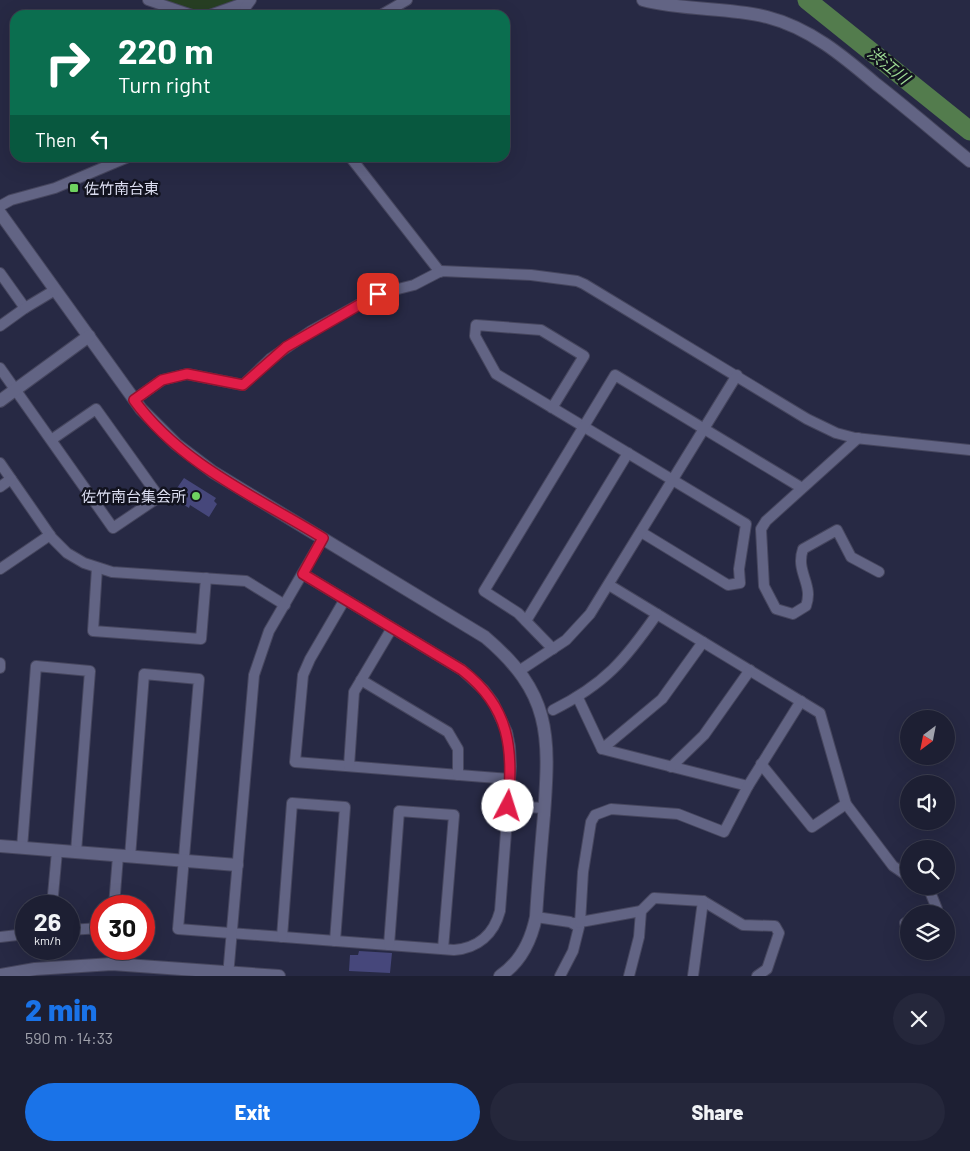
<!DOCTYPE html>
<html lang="en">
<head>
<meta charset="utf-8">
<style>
  :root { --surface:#1d1f33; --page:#25273b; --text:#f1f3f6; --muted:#a0a2ac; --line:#3b3d4e; --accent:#1a73e8 }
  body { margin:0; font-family:Barlow,"Noto Sans JP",sans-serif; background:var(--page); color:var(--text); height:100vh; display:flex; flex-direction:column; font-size:19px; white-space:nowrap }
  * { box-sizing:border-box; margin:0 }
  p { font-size:16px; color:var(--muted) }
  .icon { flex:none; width:28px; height:28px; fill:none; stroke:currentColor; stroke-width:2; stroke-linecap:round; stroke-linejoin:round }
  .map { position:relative; height:976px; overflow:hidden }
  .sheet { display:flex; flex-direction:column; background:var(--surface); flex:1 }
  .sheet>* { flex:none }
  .top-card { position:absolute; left:10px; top:10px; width:500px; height:152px; border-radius:15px; box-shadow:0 5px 20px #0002,0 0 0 1px var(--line); background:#0b6e4f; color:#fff; overflow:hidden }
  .needle { width:32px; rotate:212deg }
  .tools { position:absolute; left:900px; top:710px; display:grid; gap:10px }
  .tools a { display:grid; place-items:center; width:55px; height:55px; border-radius:50%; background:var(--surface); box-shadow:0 5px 20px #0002,0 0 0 1px var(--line); font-size:25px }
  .speed { position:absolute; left:15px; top:895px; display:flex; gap:10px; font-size:25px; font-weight:700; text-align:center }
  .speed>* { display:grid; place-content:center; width:65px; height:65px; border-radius:50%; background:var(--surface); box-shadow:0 5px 20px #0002,0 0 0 1px var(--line); line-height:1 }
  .speed small { font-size:12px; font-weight:400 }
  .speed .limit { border:8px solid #d22; background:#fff; color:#111 }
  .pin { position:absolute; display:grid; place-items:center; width:42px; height:42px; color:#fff; margin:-21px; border-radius:10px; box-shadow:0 2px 8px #0006 }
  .me { position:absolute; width:55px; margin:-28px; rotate:5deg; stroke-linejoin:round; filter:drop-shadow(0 0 4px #0008) }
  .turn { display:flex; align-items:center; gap:18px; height:105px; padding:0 25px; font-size:22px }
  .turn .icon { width:65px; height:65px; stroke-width:2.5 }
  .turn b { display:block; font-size:35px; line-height:42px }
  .then { display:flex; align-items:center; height:48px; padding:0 25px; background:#0003; gap:10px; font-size:19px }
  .round { display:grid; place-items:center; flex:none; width:52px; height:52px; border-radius:26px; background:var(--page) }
  .overview { display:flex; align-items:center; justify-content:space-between; height:85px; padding:0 25px }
  h1 { font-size:30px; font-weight:800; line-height:38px; color:var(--accent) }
  .action { display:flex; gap:10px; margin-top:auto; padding:10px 25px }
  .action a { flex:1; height:58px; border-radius:30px; background:var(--accent); color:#fff; font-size:20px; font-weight:800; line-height:58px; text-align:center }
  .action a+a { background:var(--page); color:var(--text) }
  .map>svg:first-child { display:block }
</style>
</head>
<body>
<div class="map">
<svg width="970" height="976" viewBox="0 0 970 976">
  <rect width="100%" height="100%" fill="#272944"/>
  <path fill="#273f23" d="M165,0h75c-31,12 -45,20 -75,0z"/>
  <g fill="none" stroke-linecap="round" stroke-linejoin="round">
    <polyline stroke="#537c4d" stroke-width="19" points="807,0 970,131"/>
  </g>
  <g fill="#46477b">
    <polygon points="184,478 216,498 214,501 217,504 209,517 190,505 189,508 181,503 183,500 179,498 181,495 175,491"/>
    <polygon points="359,951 392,953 390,973 349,971 350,955 358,955"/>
  </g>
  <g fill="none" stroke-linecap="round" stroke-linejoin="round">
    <g stroke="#46465e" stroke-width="12">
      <g id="minor">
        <polyline points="148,0 192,15"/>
        <polyline points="210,15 249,1"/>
        <polyline points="247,15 245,8 251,0"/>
        <polyline points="381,15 407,0"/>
        <polyline points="351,158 440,272"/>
        <polyline points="0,206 11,200 55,188 126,158"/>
        <polyline points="0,273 25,308 0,326"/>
        <polyline points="25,308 50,293"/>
        <polyline points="0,368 113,528 159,497 96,409 51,440"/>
        <polyline points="134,400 162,380 187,374 243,385 270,359 311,331 378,294 414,285 441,271 531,275 577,281 584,284 807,419 836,433 855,438 970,450"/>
        <polyline points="552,408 584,356 541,330 476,325 475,336 496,374 746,524 739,569 740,583 728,585 641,532"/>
        <path d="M858,438l-92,83 -5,8 3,57 12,23 17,5 13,-8c8,-22 -11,-34 -3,-57l34,-19 14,27 28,15"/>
        <polyline points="0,463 52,538 67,553 84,563 112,572 246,581 285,605"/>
        <polyline points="0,487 11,479"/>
        <polyline points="97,568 93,631 201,639 206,578"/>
        <polyline points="0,569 50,535"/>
        <polyline points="609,585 820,713 846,804 893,866 909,877"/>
        <polyline points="345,599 310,659 303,675 295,762 510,779"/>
        <polyline points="526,621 628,453"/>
        <polyline points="553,649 518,613 484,591 615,375 802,488"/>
        <polyline points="0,663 0,668"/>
        <polyline points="519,671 566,640 590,614 737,375"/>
        <polyline points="361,680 448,732 458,749 458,775"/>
        <polyline points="578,698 602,749 748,786"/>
        <path d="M553,710c52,-26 72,-50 104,-96"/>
        <polyline points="602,749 662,699 703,642"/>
        <polyline points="761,764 812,827 846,804"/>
        <polyline points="349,766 354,692 392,628"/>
        <polyline points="671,767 704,735 750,670"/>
        <polyline points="508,806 544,808"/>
        <polyline points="22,848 36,666 90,671 76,852"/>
        <path d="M130,857l14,-183 55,5 -21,250 276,21c24,-2 40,-16 46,-39l11,-145 -1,-19 -3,-15 -14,-30 -9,-12 -22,-20 -159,-96"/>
        <polyline points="923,886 929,889 937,909 926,914"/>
        <polyline points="52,906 57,851"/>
        <polyline points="114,906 118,856"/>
        <polyline points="536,917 570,922 579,927 573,951 560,976"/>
        <polyline points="575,923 641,911"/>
        <polyline points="580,923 583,872 591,822 595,815 611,809 678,814 724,832 748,786 801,701"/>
        <polyline points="905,923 909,921"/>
        <polyline points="69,930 101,928"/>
        <polyline points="0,937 26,934"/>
        <polyline points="282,937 292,803 345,807 335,941"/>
        <polyline points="389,945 399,811 454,815 443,949"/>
        <polyline points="228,976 254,675 269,631 323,538"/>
        <polyline points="629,976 639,937 641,911 654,898 703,901 743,925 775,926 779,933 767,969 757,976"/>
        <polyline points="693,976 703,901"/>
      </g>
    </g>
    <g stroke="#46465e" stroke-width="14">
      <g id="tertiary">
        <path d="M643,0c41,11 84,7 124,17 43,11 76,39 109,67 32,25 62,51 94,77"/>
        <path d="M0,213l141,196 35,35 37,28 272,165c66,56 65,97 59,178 -3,34 -6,68 -8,102 -5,24 -15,45 -36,59"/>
        <polyline points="0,401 89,336"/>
        <polyline points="0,846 237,865"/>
        <polyline points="0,975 35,969 112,964 279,976"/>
      </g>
    </g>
    <use href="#minor" stroke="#626484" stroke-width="10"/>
    <use href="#tertiary" stroke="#626484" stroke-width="12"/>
  </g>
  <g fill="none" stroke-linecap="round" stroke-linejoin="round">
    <g stroke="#92132f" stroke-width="12">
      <path id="route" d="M378,294l-92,53 -43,38 -56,-11 -25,6 -28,20c46,64 124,98 189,138l-20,36 159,96c49,38 51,79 46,136"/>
    </g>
    <use href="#route" stroke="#e11d48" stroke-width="9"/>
  </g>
  <g fill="#6fd360" stroke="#12131f" stroke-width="2">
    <rect x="69" y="183" width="10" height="10" rx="2.5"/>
    <circle cx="196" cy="496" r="5"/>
  </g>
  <g text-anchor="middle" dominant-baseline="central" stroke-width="5" stroke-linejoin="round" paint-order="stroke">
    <g font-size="15" fill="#dcdef1" stroke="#12131f" text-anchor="start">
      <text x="84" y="188">佐竹南台東</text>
      <text x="186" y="496" text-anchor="end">佐竹南台集会所</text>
    </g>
    <g font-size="16" font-style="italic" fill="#9fdc95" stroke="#12131f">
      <text transform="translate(889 65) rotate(39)">渋江川</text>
    </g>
  </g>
</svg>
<div class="tools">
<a><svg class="needle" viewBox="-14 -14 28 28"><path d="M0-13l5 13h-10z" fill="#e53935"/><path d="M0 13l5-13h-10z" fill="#a0a2ac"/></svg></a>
<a><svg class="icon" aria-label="sound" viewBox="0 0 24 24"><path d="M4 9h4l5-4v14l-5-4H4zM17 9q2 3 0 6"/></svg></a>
<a><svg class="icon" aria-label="search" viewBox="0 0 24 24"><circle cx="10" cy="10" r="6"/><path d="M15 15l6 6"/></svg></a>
<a><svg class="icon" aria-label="layers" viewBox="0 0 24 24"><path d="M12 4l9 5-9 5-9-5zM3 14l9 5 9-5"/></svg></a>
</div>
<div class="speed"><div>26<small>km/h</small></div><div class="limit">30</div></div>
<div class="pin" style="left:378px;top:294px;background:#d93025"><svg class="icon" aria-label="arrive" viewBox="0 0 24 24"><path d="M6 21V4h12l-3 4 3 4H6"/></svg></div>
<svg class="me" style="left:508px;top:806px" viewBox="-20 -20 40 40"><circle r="19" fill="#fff"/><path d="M0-13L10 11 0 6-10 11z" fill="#e11d48"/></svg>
<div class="top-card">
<div class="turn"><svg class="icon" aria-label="right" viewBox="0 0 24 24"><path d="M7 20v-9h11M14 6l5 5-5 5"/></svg><div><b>220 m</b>Turn right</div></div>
<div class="then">Then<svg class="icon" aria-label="left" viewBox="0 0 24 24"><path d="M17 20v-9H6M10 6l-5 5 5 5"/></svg></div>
</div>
</div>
<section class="sheet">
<div class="overview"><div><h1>2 min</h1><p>590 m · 14:33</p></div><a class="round"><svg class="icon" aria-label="close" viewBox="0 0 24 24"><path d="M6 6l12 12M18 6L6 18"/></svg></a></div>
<div class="action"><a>Exit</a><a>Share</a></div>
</section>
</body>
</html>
